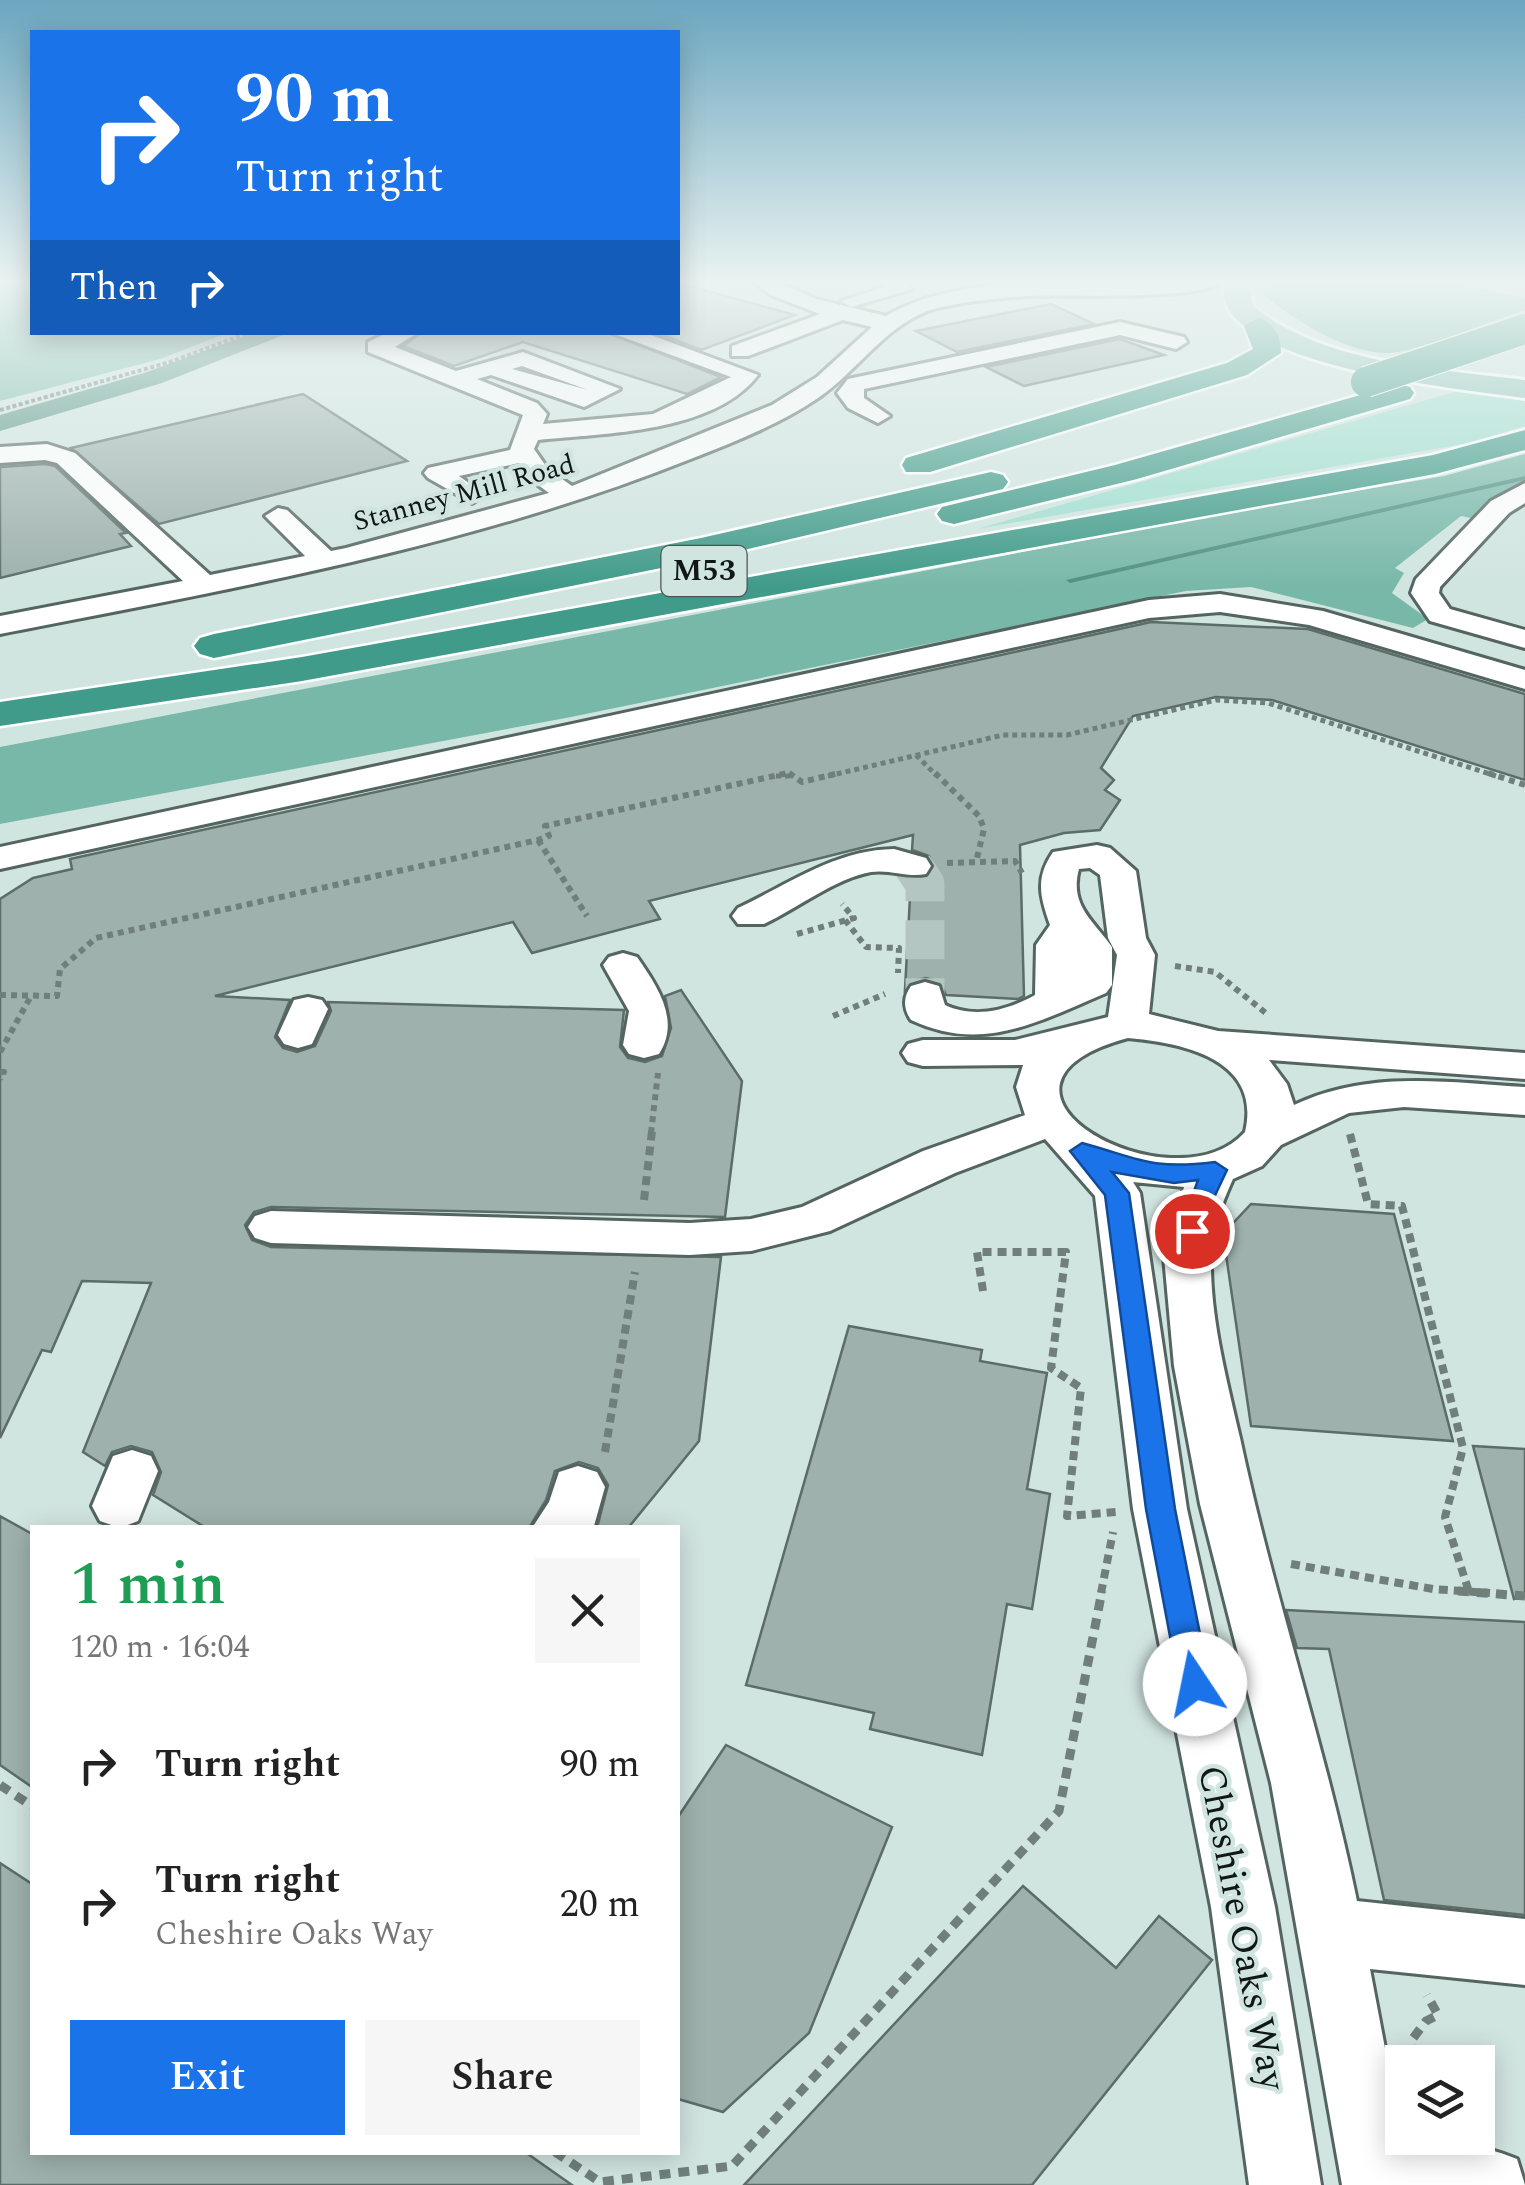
<!DOCTYPE html>
<html lang="en">
<head>
<meta charset="utf-8">
<style>
  :root { --surface:#fff; --page:#f6f6f6; --text:#222; --muted:#767676; --accent:#1a73e8 }
  body { margin:0; font-family:Spectral,serif; background:var(--page); color:var(--text); height:100vh; display:flex; flex-direction:column; font-size:38px; white-space:nowrap }
  * { box-sizing:border-box; margin:0 }
  p { font-size:32px; color:var(--muted) }
  .icon { flex:none; width:55px; height:55px; fill:none; stroke:currentColor; stroke-width:2; stroke-linecap:round; stroke-linejoin:round }
  .map { position:relative; flex:1; overflow:hidden }
  .drawer { position:absolute; left:30px; top:1525px; width:650px; height:630px; display:flex; flex-direction:column; background:var(--surface); border-radius:0px; box-shadow:0 5px 25px #0003 }
  .drawer>* { flex:none }
  .guide { position:absolute; left:30px; top:30px; width:650px; height:305px; border-radius:0px; box-shadow:0 5px 25px #0003; background:#1a73e8; color:#fff; overflow:hidden }
  .fabs { position:absolute; left:1385px; top:2045px; display:grid; gap:20px }
  .fabs a { display:grid; place-items:center; width:110px; height:110px; border-radius:0px; background:var(--surface); box-shadow:0 5px 25px #0003; font-size:50px }
  .pin { position:absolute; display:grid; place-items:center; width:85px; height:85px; color:#fff; margin:-42px; border:5px solid #fff; border-radius:50%; box-shadow:0 2px 10px #0007 }
  .me { position:absolute; width:110px; margin:-55px; rotate:349deg; stroke-linejoin:round; filter:drop-shadow(0 0 8px #0008) }
  .turn { display:flex; align-items:center; gap:35px; height:210px; padding:0 40px; font-size:45px }
  .turn .icon { width:130px; height:130px; stroke-width:2.5 }
  .turn b { display:block; font-size:70px; line-height:85px }
  .then { display:flex; align-items:center; height:95px; padding:0 40px; background:#0003; gap:20px; font-size:38px }
  .round { display:grid; place-items:center; flex:none; width:105px; height:105px; border-radius:0px; background:var(--page) }
  .head { display:flex; align-items:center; justify-content:space-between; height:170px; padding:0 40px }
  h1 { font-size:60px; font-weight:600; line-height:75px; color:#1e9e55 }
  .button { display:flex; gap:20px; margin-top:auto; padding:20px 40px }
  .button a { flex:1; height:115px; border-radius:0px; background:var(--accent); color:#fff; font-size:40px; font-weight:600; line-height:115px; text-align:center }
  .button a+a { background:var(--page); color:var(--text) }
  ul { padding:0; list-style:none }
  li { display:flex; align-items:center; gap:30px; height:140px; padding:0 40px }
  li div { flex:1 }
  li b { display:block; font-size:38px }
  li em { font-style:normal }
  .map>svg:first-child { display:block }
</style>
</head>
<body>
<div class="map">
<svg width="1525" height="2185" viewBox="0 0 1525 2185">
  <rect width="100%" height="100%" fill="#d1e5e0"/>
  <polygon fill="#9fdecf" points="1465,389 1525,397 1525,426 1469,443 977,529"/>
  <g fill="#78b8a9">
    <polygon points="0,282 32,282 32,332 227,333 160,359 0,401"/>
    <path d="M1266,282h185l74,16v12c-32,10 -106,41 -135,43 -40,2 -97,-33 -126,-58z"/>
    <polygon points="1525,454 1525,488 1509,491 1476,519 1461,516 1395,568 1404,573 1392,593 1428,619 1413,628 1251,587 1186,591 571,717 0,824 0,747 1243,510 1444,476"/>
  </g>
  <g fill="none" stroke-linecap="round" stroke-linejoin="round">
    <polygon fill="#519082" fill-rule="evenodd" points="1525,476 1525,480 1070,583 1066,580"/>
    <polygon fill="#519082" fill-rule="evenodd" points="257,332 291,332 162,383 0,431 0,415 144,373"/>
  </g>
  <g fill="#9eb1ac" stroke="#5c6d69" stroke-width="2.5">
    <polygon points="678,283 795,315 701,350 655,332 678,332"/>
    <polygon points="1051,304 1094,324 957,352 916,331"/>
    <polygon points="423,332 606,332 721,377 687,394 523,342 454,366 403,346"/>
    <polygon points="1120,339 1164,355 1024,386 986,367"/>
    <polygon points="303,394 407,461 159,524 71,448"/>
    <polygon points="45,464 55,466 126,533 120,534 131,546 0,578 0,467"/>
    <polygon points="1151,622 1308,629 1525,694 1525,780 1272,700 1216,697 1133,716 1101,768 1114,780 1105,790 1120,800 1100,830 1064,833 1020,845 1024,996 1018,999 946,995 940,982 926,978 910,982 905,989 911,879 926,878 934,868 929,856 912,850 913,835 649,901 660,919 532,953 513,922 215,996 290,1000 275,1037 283,1048 297,1052 315,1046 331,1011 328,1002 624,1010 620,1047 628,1058 645,1062 662,1056 671,1028 665,996 681,990 742,1081 725,1217 271,1207 254,1212 245,1225 252,1240 271,1247 721,1257 699,1441 628,1528 597,1528 608,1485 598,1468 579,1462 555,1471 546,1500 529,1528 206,1528 153,1495 161,1472 152,1452 131,1446 112,1452 105,1466 83,1452 151,1283 82,1281 51,1352 42,1350 0,1438 0,899 33,878 72,869 70,859"/>
    <polygon points="1251,1204 1394,1214 1453,1441 1251,1426 1223,1234"/>
    <polygon points="849,1326 982,1350 980,1361 1047,1373 1027,1489 1050,1494 1032,1609 1007,1604 982,1755 870,1729 874,1713 746,1685"/>
    <polygon points="1473,1446 1525,1449 1525,1597 1514,1599"/>
    <polygon points="0,1516 32,1534 32,1787 0,1765"/>
    <polygon points="1286,1610 1525,1622 1525,1915 1384,1900 1329,1649 1297,1648"/>
    <polygon points="726,1745 892,1827 809,2033 723,2112 678,2099 678,1817"/>
    <polygon points="0,1863 32,1884 32,2152 525,2152 572,2185 0,2185"/>
    <polygon points="1023,1886 1116,1968 1159,1916 1212,1960 1032,2185 744,2185"/>
  </g>
  <g fill="none" stroke-linecap="round" stroke-linejoin="round">
    <polyline stroke="#b4c6c2" stroke-width="39" stroke-dasharray="39 19" stroke-linecap="butt" points="913,866 925,884 925,994"/>
    <g stroke="#546561" stroke-width="6">
      <g id="minor">
        <path d="M754,282h24l38,17 70,17c77,-47 244,-36 335,-34 -20,19 -159,12 -194,14 -30,2 -60,5 -90,12 -49,13 -78,62 -119,90 -40,27 -86,45 -130,62 -221,88 -455,128 -688,174v-18l183,-35 -126,-118 -12,-3 -45,3v-16l47,-3 28,9 135,122 95,-19 -40,-40 13,-8 9,2 44,41 15,-3 203,-55 -19,-14 -11,-16 -60,13 26,19 -13,8 -44,-25 -4,-5 4,-5 82,-18 13,-35 -155,-63v-10l21,-10h30l-24,15 61,24 67,-19 97,37 -36,18 -93,-32 -14,4 60,24 10,11 -4,10 110,-10 78,-37 -122,-45h34l115,43c-44,58 -153,58 -220,65l-4,9 14,20 24,17 200,-81 45,-28 55,-50 -29,-7 -95,36h-16v-10l88,-32 -49,-19zM522,366l66,24 -76,-21z"/>
        <polygon points="881,282 905,282 912,289 851,307 841,301 885,287"/>
        <polygon points="1120,322 1184,337 1187,342 1176,349 1120,335 864,389 864,398 890,416 878,423 848,408 837,393 848,379"/>
        <polygon points="1525,483 1525,503 1509,513 1440,587 1439,593 1450,609 1525,630 1525,648 1430,621 1411,593 1416,579 1491,501"/>
        <polygon points="1220,594 1323,611 1525,670 1525,689 1309,625 1220,612 1149,618 0,869 0,847 1149,600"/>
        <path d="M1097,845l13,3 26,23 10,67 9,17 -6,59 69,17 307,22v26l-256,-19 18,24 7,21c74,-35 152,-23 231,-18v28l-121,-8 -55,6 -68,32 -19,21 -29,13c-11,24 -22,53 -22,80 -1,59 16,122 29,179 33,156 85,307 117,463l168,18v66l-155,-16 32,169c40,0 78,6 115,21l8,26h-183l-71,-402 -71,-279 -26,-138 -10,-109 20,-70 -51,-5 7,11 47,316 88,398 46,278h-72l-38,-278 -78,-398 -38,-313 -50,-57 -90,34 -125,58 -79,20 -61,4 -419,-12 -16,-5 -7,-11 7,-11 16,-5 419,12 61,-4 51,-12 121,-56 102,-36 -9,-28 7,-22 -100,1 -15,-4 -6,-9 6,-9 15,-4h92l93,-23 9,-62 -9,-17 -8,-63 -10,-7 -11,1c-10,37 15,52 33,78v38l-6,8c-67,28 -123,61 -195,27 -8,-12 -8,-23 0,-34l14,-4 14,4 6,19c30,14 63,5 90,-10l1,-50 14,-20c-10,-28 -15,-47 3,-73zM1128,1038c57,5 134,22 117,94 -72,80 -298,-45 -117,-94z"/>
        <path d="M894,849l32,9 5,8 -5,8c-19,4 -35,-5 -55,-2 -37,7 -73,36 -107,52h-26l-6,-8 6,-8c51,-24 97,-58 156,-59z"/>
        <path d="M623,953l14,4c20,29 44,63 22,97l-15,4 -15,-4 -6,-9 6,-34 -26,-46 6,-8z"/>
        <polygon points="308,997 322,1000 328,1009 312,1044 298,1048 284,1044 278,1035 294,1000"/>
        <polygon points="132,1450 151,1456 158,1471 138,1521 120,1528 100,1521 92,1506 113,1456"/>
        <polygon points="578,1466 597,1472 605,1487 594,1526 532,1528 549,1502 559,1472"/>
      </g>
    </g>
    <g stroke="#fff" stroke-width="6">
      <path id="major" d="M1223,282h26l4,24c70,58 184,63 272,74v18c-73,-10 -238,-27 -290,-80 -10,-11 -11,-22 -12,-36z"/>
    </g>
    <g stroke="#fff" stroke-width="5">
      <g id="highway">
        <path d="M1258,318c16,4 23,19 23,35l-34,22 -317,97h-24l-4,-7 4,-7 321,-95 26,-14 -9,-23z"/>
        <polygon points="1399,384 1410,387 1414,393 1410,399 1137,479 954,524 942,521 937,514 942,507 1115,465"/>
        <polygon points="1525,430 1525,450 1435,474 302,681 0,726 0,702 302,657 1433,455"/>
        <polygon points="991,472 1003,475 1008,482 1003,489 701,560 214,658 200,654 194,646 200,638 214,634 701,538"/>
      </g>
    </g>
    <polyline stroke="#717f7b" stroke-width="4" stroke-dasharray="4 2.5" stroke-linecap="butt" points="0,410 170,362 251,332"/>
    <g stroke="#717f7b" stroke-width="5" stroke-dasharray="5 4" stroke-linecap="butt">
      <polyline points="916,755 937,776"/>
      <polyline points="776,776 793,776"/>
      <polyline points="828,776 1003,735 1067,735 1216,700 1268,703 1496,776"/>
    </g>
    <g stroke="#717f7b" stroke-width="6" stroke-dasharray="6 5" stroke-linecap="butt">
      <polyline points="789,773 802,782 839,773"/>
      <polyline points="935,773 979,816 984,829 976,862"/>
      <polyline points="1488,773 1525,785"/>
      <polyline points="538,840 587,916"/>
      <polyline points="947,863 1015,861 1022,873"/>
      <polyline points="845,920 866,947 899,948 898,973"/>
      <polyline points="797,934 854,918 842,904"/>
      <polyline points="1175,966 1215,972 1267,1014"/>
      <polyline points="0,995 57,996 60,969 96,938 538,840 549,836 545,826 788,773"/>
      <polyline points="833,1016 885,994"/>
      <polyline points="0,1052 31,996"/>
      <polyline points="0,1072 4,1072 0,1079"/>
      <polyline points="651,1133 658,1073"/>
    </g>
    <g stroke="#717f7b" stroke-width="8" stroke-dasharray="9 6" stroke-linecap="butt">
      <polyline points="1350,1134 1368,1204 1402,1206 1463,1448 1445,1517 1469,1592"/>
      <polyline points="644,1200 652,1131"/>
      <polyline points="983,1291 977,1252 1066,1252 1051,1368 1081,1388 1067,1516 1116,1512"/>
      <polyline points="605,1452 635,1272"/>
      <polyline points="1291,1564 1433,1589 1490,1593"/>
      <polyline points="1101,1593 1113,1532"/>
    </g>
    <g stroke="#717f7b" stroke-width="9" stroke-dasharray="11 8" stroke-linecap="butt">
      <polyline points="1458,1591 1525,1596"/>
      <polyline points="0,1785 32,1806"/>
      <polyline points="1412,2056 1411,2041 1426,2021 1438,2015 1427,1995"/>
      <polyline points="555,2152 600,2182 732,2166 1059,1811 1102,1591"/>
    </g>
    <use href="#minor" fill="#fff" fill-rule="evenodd"/>
    <use href="#major" fill="#8dc3b9" fill-rule="evenodd"/>
    <use href="#highway" fill="#419b8a" fill-rule="evenodd"/>
    <g stroke="#fff" stroke-width="32" stroke-linecap="butt">
      <polyline id="highway-bridge" points="1366,382 1525,329"/>
    </g>
    <use href="#highway-bridge" stroke="#419b8a" stroke-width="30"/>
  </g>
  <linearGradient id="sky" x2="0" y2="1"><stop stop-color="#6ba6bf"/><stop offset="0.48" stop-color="#eaf3f1"/><stop offset="1" stop-color="#eaf3f1" stop-opacity="0"/></linearGradient>
  <rect width="1525" height="588" fill="url(#sky)"/>
  <path fill="#1a73e8" stroke="#114b97" stroke-width="2.5" d="M1082,1143c59,16 68,27 133,19l12,8 -17,36 -6,25 -12,9 -12,-9 18,-51 -24,3 -62,-11 17,21 46,316 35,175 -4,10 -11,4 -11,-4 -5,-10 -33,-175 -41,-314 -35,-44z"/>
  <g text-anchor="middle" dominant-baseline="central" stroke-width="9" stroke-linejoin="round" paint-order="stroke">
    <g font-size="28" fill="#101715" stroke="#d1e5e0">
      <text transform="translate(464 493) rotate(-15)">Stanney Mill Road</text>
    </g>
    <rect fill="#d1e5e0" stroke="#4a5552" stroke-width="2.5" x="661.5" y="546" width="85" height="50" rx="8"/>
    <g font-size="30" font-weight="bold" fill="#101715">
      <text x="704" y="571">M53</text>
    </g>
    <g font-size="38" fill="#101715" stroke="#d1e5e0">
      <text transform="translate(1241 1928) rotate(79)">Cheshire Oaks Way</text>
    </g>
  </g>
</svg>
<div class="fabs">
<a><svg class="icon" aria-label="layers" viewBox="0 0 24 24"><path d="M12 4l9 5-9 5-9-5zM3 14l9 5 9-5"/></svg></a>
</div>
<div class="pin" style="left:1192px;top:1231px;background:#d93025"><svg class="icon" aria-label="arrive" viewBox="0 0 24 24"><path d="M6 21V4h12l-3 4 3 4H6"/></svg></div>
<svg class="me" style="left:1195px;top:1684px" viewBox="-20 -20 40 40"><circle r="19" fill="#fff"/><path d="M0-13L10 11 0 6-10 11z" fill="#1a73e8"/></svg>
<div class="guide">
<div class="turn"><svg class="icon" aria-label="right" viewBox="0 0 24 24"><path d="M7 20v-9h11M14 6l5 5-5 5"/></svg><div><b>90 m</b>Turn right</div></div>
<div class="then">Then<svg class="icon" aria-label="right" viewBox="0 0 24 24"><path d="M7 20v-9h11M14 6l5 5-5 5"/></svg></div>
</div>
<section class="drawer">
<div class="head"><div><h1>1 min</h1><p>120 m · 16:04</p></div><a class="round"><svg class="icon" aria-label="close" viewBox="0 0 24 24"><path d="M6 6l12 12M18 6L6 18"/></svg></a></div>
<ul>
<li><svg class="icon" aria-label="right" viewBox="0 0 24 24"><path d="M7 20v-9h11M14 6l5 5-5 5"/></svg><div><b>Turn right</b></div><em>90 m</em></li>
<li><svg class="icon" aria-label="right" viewBox="0 0 24 24"><path d="M7 20v-9h11M14 6l5 5-5 5"/></svg><div><b>Turn right</b><p>Cheshire Oaks Way</p></div><em>20 m</em></li>
</ul>
<div class="button"><a>Exit</a><a>Share</a></div>
</section>
</div>
</body>
</html>
